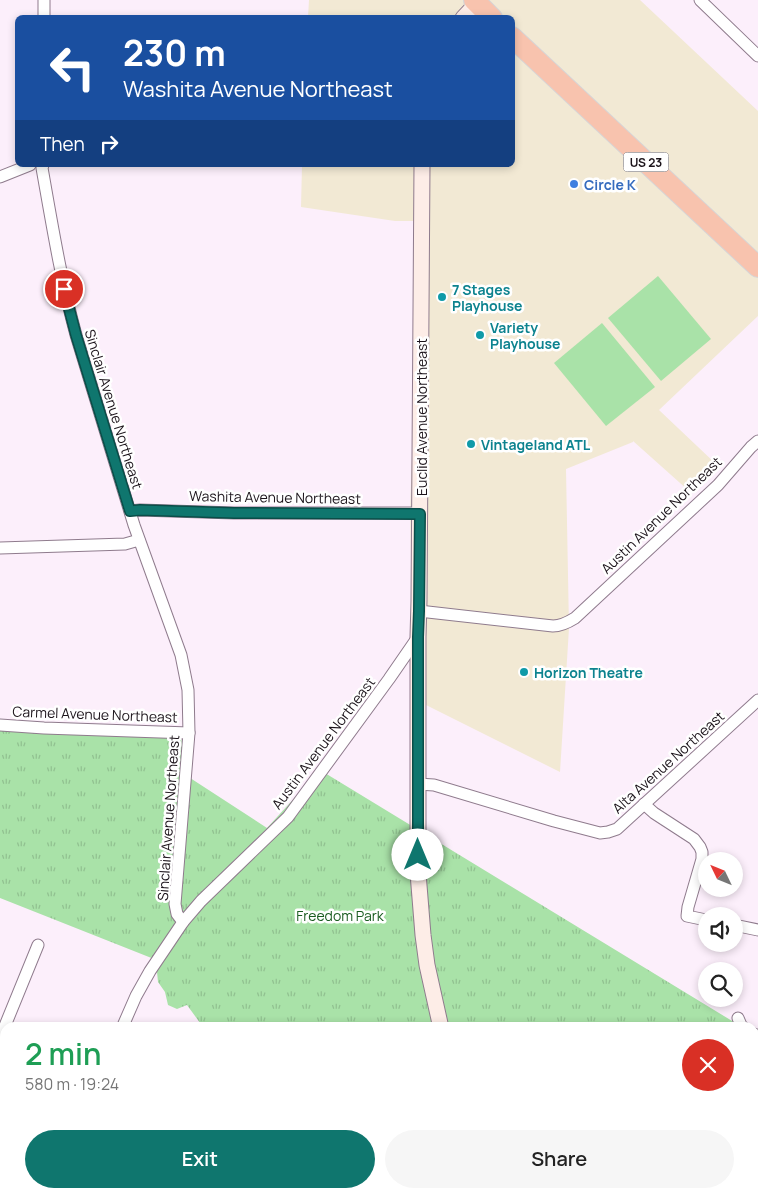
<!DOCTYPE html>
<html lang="en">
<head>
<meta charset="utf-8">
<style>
  :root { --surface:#fff; --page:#f6f6f6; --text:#222; --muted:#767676; --accent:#0f766e }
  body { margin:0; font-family:Manrope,sans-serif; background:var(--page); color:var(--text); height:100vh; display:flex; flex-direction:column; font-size:19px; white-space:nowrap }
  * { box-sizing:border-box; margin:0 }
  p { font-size:16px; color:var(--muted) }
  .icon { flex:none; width:28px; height:28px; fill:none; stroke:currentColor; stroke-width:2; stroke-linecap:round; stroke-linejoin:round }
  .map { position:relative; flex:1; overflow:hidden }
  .panel { position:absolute; left:0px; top:1022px; width:759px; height:176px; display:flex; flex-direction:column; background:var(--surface); border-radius:15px 15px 0 0; box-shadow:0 2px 8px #0003 }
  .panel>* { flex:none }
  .banner { position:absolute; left:15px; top:15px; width:500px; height:152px; border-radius:8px; box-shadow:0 2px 8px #0003; background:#1a4fa0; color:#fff; overflow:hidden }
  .needle { width:32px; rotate:313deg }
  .tools { position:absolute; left:698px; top:852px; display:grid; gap:10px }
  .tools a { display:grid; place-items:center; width:45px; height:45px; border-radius:50%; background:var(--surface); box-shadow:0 2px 8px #0003; font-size:25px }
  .pin { position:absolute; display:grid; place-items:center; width:42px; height:42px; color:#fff; margin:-21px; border:2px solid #fff; border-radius:50%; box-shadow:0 1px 5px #0007 }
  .me { position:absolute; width:55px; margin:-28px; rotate:0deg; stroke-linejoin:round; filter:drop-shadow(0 0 4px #0008) }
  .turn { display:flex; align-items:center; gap:18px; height:105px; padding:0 25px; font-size:22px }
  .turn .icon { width:65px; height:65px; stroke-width:2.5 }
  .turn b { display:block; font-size:35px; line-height:42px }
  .then { display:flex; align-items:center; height:48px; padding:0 25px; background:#0003; gap:10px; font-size:19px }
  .round { display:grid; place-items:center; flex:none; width:52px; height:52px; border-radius:26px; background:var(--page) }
  .overview { display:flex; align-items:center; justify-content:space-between; height:85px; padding:0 25px }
  h1 { font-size:30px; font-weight:600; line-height:38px; color:#1e9e55 }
  .button { display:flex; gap:10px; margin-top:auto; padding:10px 25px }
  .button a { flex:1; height:58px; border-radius:30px; background:var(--accent); color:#fff; font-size:20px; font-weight:600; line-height:58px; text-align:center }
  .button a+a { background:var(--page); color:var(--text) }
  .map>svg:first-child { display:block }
</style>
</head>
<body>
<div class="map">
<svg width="758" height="1198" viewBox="0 0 758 1198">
  <defs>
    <pattern id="park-tufts" width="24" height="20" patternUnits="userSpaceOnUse" patternTransform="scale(1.25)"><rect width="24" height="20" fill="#a9e2a8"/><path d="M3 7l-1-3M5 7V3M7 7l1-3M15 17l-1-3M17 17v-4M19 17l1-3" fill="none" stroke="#91c190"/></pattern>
  </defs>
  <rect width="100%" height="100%" fill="#fceffb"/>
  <g fill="#f2e9d4">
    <polygon points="309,0 640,0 758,111 758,316 659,410 716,464 689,491 633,441 633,442 566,469 569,628 560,772 414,699 410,512 420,221 395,221 301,207 302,165 512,165 512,18 308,17"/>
    <polygon points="0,1112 5,1116 5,1194 75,1194 74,1198 0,1198"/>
  </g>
  <g fill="#a9e2a8">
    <polygon points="658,276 711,339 661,381 608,318"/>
    <polygon points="602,323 655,387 606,426 554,363"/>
  </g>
  <g fill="url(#park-tufts)">
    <polygon points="0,725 181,735 184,774 267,828 320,770 742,1027 203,1027 187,1005 177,1009 168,1005 165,992 158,982 156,962 154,959 0,898"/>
    <polygon points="754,1035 758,1037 758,1198 506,1198 504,1194 754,1194"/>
  </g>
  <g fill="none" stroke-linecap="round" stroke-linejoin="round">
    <g stroke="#8f7b8d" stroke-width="13">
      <g id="street">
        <polyline points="44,0 44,18"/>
        <polyline points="700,0 758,56"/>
        <path d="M43,165l-1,3c10,56 19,112 34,167l58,190 47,130 7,35 1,43 -14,171 2,10 6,8"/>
        <polyline points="0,177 30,165"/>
        <polyline points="130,511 140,510 234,513 420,513"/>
        <polyline points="0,548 125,544 139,540"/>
        <path d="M419,611l134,15c8,0 14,-3 22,-8l143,-133 33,-38 7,-6"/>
        <polyline points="0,725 44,728 189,733"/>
        <polyline points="418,784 434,785 554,821 600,833 608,832 617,829 758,700"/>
        <polyline points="644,804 654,813 694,839 700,847 702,852 702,859 688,907 687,916 706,920"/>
        <polyline points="734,925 758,930"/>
        <polyline points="738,1018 741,1025 744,1028"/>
        <polyline points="122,1028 136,996 150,971 183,922 201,901 288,817 389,679 418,637"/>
        <polyline points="754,1034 758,1036"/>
        <polyline points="0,1038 38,945"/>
        <polyline points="72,1198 73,1194"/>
        <polyline points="313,1198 314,1194"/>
      </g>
    </g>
    <g stroke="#8f7b8d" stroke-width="17">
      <g id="secondary">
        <polyline points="463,18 480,0"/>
        <polyline points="422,165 419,601 418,637 418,873 423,935 427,965 441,1028"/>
        <polyline points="505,1194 507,1198"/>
      </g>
    </g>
    <g stroke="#d6d5d6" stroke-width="22">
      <g id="highway">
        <polyline points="474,0 492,18"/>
        <polyline points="512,37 758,267"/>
      </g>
    </g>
    <use href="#street" stroke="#fff" stroke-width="11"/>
    <use href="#secondary" stroke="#fdede7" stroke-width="15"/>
    <use href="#highway" stroke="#f8c3ae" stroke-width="20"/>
  </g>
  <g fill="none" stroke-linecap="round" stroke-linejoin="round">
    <g stroke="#0a4d48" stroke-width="12">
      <polyline id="route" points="64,289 76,335 130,511 140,510 234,513 420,514 419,611 418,637 418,855"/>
    </g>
    <use href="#route" stroke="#0f766e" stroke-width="9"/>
  </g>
  <circle fill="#3f7fe0" stroke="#fff" stroke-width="2" cx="574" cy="184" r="5"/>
  <g fill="#0f9aa8" stroke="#fff" stroke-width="2">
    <circle cx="442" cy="297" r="5"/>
    <circle cx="480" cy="335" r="5"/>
    <circle cx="471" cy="444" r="5"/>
    <circle cx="524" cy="672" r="5"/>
  </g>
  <g text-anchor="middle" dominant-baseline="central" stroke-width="5" stroke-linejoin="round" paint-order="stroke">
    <rect fill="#fff" stroke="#5f5a5f" stroke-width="1" x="623.5" y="152.5" width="45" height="19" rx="4"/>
    <g font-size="12" font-weight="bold" fill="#1b131a">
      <text x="646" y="162">US 23</text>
    </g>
    <g font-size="14" font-weight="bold" fill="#366cbe" stroke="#fff" text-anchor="start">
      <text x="584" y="184">Circle K</text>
    </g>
    <g font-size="14" font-weight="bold" fill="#0d838f" stroke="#fff" text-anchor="start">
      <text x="452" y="289">7 Stages<tspan x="452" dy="16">Playhouse</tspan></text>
      <text x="490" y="327">Variety<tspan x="490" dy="16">Playhouse</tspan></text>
      <text x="481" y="444">Vintageland ATL</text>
      <text x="534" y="672">Horizon Theatre</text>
    </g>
    <g font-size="14" fill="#1b131a" stroke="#fff">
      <text transform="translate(114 409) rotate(73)">Sinclair Avenue Northeast</text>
      <text transform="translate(421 417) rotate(-90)">Euclid Avenue Northeast</text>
      <text transform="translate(275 497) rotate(1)">Washita Avenue Northeast</text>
      <text transform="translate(661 515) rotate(-44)">Austin Avenue Northeast</text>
      <text transform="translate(95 714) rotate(2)">Carmel Avenue Northeast</text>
      <text transform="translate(323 743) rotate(-53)">Austin Avenue Northeast</text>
      <text transform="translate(668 762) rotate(-42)">Alta Avenue Northeast</text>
      <text transform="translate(168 818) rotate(-86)">Sinclair Avenue Northeast</text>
    </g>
    <g font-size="14" fill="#1a5c20" stroke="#fff">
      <text x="340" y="915">Freedom Park</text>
    </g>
  </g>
</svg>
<div class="tools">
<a><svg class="needle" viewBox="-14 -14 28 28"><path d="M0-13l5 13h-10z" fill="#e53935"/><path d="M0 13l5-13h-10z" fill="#767676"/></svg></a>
<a><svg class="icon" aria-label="sound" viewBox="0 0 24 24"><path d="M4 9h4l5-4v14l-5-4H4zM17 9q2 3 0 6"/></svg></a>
<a><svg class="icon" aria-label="search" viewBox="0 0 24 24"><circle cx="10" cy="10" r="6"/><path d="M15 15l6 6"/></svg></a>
</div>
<div class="pin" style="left:64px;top:289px;background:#d93025"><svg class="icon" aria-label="arrive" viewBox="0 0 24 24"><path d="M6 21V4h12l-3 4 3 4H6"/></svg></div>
<svg class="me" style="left:418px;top:855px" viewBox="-20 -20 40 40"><circle r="19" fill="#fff"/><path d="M0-13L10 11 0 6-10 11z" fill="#0f766e"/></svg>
<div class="banner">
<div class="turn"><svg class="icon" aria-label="left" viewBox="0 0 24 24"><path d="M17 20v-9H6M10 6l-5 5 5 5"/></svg><div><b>230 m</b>Washita Avenue Northeast</div></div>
<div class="then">Then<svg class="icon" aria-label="right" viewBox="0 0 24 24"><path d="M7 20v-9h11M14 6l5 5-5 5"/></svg></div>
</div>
<section class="panel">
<div class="overview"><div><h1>2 min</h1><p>580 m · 19:24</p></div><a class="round" style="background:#d93025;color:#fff"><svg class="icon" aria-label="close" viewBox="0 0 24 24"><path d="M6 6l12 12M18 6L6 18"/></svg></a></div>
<div class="button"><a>Exit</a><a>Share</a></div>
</section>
</div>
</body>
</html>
